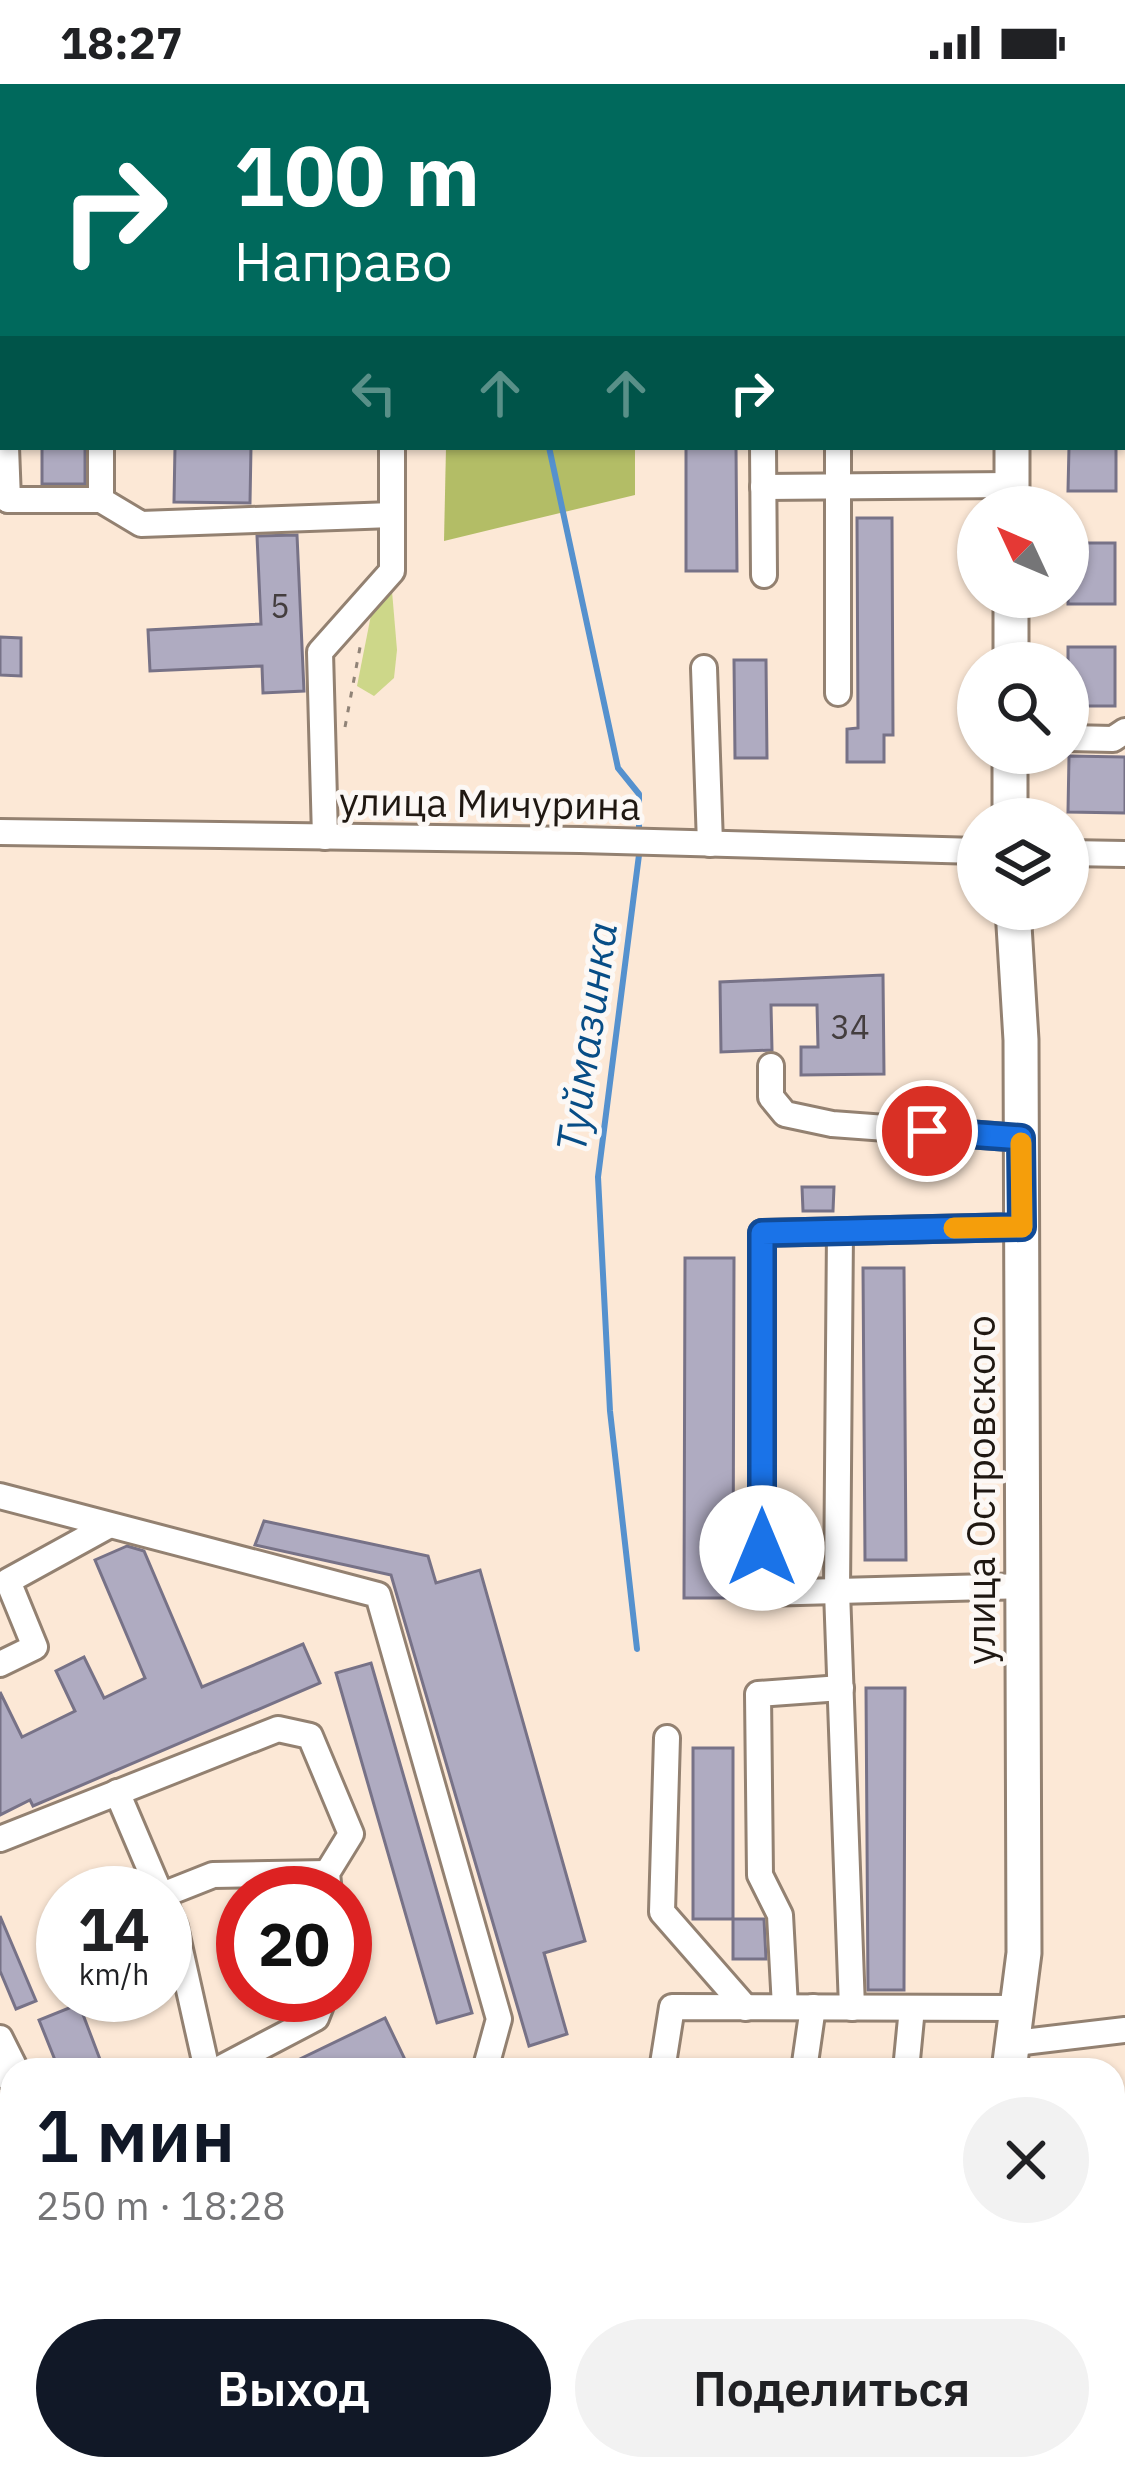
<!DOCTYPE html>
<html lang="ru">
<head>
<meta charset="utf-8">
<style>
  :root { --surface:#fff; --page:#f2f2f2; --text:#202124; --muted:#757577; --accent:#111827 }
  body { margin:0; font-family:"IBM Plex Sans",sans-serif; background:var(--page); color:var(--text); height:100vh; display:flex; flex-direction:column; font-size:45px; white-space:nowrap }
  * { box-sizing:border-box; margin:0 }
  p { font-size:39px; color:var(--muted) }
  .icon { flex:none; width:66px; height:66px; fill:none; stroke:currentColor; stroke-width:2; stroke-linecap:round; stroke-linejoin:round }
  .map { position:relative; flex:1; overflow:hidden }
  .details { position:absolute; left:0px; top:1974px; width:1125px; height:423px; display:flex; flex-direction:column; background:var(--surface); border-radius:36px 36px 0 0; box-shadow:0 3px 9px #0004 }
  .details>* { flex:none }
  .banner { position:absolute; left:0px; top:0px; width:1125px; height:366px; box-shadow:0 3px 9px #0004; background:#00695c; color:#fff; overflow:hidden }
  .needle { width:78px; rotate:314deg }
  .controls { position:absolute; left:957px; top:402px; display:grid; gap:24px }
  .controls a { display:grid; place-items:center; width:132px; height:132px; border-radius:50%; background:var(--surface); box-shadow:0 3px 9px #0004; font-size:60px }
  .speed { position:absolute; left:36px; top:1782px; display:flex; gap:24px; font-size:60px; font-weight:700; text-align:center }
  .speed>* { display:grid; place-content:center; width:156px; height:156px; border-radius:50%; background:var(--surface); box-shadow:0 3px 9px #0004; line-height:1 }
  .speed small { font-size:30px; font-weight:400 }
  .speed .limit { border:18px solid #d22; background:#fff; color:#111 }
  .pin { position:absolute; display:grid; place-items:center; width:102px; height:102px; color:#fff; margin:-51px; border:6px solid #fff; border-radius:50%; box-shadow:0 3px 12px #0007 }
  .me { position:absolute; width:132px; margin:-66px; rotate:0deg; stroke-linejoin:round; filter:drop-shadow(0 0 9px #0008) }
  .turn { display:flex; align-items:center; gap:42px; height:252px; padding:0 36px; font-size:54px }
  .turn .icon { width:156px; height:156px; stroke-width:2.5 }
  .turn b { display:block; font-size:84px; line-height:102px }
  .lanes { display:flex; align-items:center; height:114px; padding:0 36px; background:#0003; justify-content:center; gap:60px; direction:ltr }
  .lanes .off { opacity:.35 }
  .round { display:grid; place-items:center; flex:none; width:126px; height:126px; border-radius:63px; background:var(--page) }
  .summary { display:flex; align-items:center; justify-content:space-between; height:204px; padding:0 36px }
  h1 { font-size:72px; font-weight:600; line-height:90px; color:var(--accent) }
  .button { display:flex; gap:24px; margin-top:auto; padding:24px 36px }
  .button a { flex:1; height:138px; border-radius:72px; background:var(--accent); color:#fff; font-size:48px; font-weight:600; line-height:138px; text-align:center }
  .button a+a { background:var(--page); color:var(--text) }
  .status { display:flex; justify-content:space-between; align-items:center; height:84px; padding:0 60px; background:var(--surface); direction:ltr }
  .status svg { height:33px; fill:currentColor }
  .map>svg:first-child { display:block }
</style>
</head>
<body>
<div class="status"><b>18:27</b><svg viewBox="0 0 49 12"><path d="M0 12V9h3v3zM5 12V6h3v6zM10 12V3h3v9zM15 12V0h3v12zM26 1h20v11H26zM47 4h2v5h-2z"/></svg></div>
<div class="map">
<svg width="1125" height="2395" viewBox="0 0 1125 2395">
  <rect width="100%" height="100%" fill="#fce8d6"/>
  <polygon fill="#cdd789" points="392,507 397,566 394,594 374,612 357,602 372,526"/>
  <polygon fill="#b3bd66" points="446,363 635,363 635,411 444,457"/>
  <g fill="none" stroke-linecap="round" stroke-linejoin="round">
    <g stroke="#5591ce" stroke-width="6">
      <polyline points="809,3 814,0"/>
      <polyline points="549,363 618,684 639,710 639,750"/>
      <polyline points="637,1565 610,1327 598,1093 640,763"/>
    </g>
  </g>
  <g fill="#afabc1" stroke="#777287" stroke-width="3">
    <rect x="42" y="363" width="43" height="37"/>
    <polygon points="175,363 251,363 250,419 174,418"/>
    <polygon points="686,363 736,363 737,487 686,487"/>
    <polygon points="1069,363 1116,363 1116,407 1068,407"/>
    <polygon points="857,434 892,434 893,651 884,651 884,678 847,678 847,645 858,644"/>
    <polygon points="297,451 304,607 263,609 262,582 150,587 148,546 261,540 257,452"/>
    <rect x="1068" y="459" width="47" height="61"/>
    <polygon points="0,553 21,554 21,592 0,591"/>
    <rect x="1068" y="563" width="47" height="59"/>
    <polygon points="734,576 766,576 767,674 735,674"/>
    <polygon points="1069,672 1125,673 1125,729 1068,728"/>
    <polygon points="883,891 884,990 801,991 801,963 818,963 817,921 771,921 772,966 721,968 720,898"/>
    <polygon points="802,1103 834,1103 833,1127 803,1127"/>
    <polygon points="685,1174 734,1174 733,1514 684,1514"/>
    <polygon points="863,1184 904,1184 906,1476 865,1476"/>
    <polygon points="264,1437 428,1472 436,1499 480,1486 585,1857 544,1869 567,1950 529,1962 391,1491 255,1461"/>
    <polygon points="127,1462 144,1467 202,1603 303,1560 320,1599 33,1722 30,1716 0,1731 0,1608 22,1653 75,1627 56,1587 84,1573 104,1614 145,1594 95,1476"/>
    <polygon points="371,1579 472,1929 437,1939 336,1589"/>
    <polygon points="866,1604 905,1604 904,1906 868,1906"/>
    <rect x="693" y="1664" width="40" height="171"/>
    <polygon points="0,1832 36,1917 16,1925 0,1887"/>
    <polygon points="733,1835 764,1835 766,1875 733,1875"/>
    <polygon points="79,1920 101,1978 92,1982 93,1986 59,1986 39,1936"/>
    <polygon points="385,1934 410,1986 277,1986"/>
  </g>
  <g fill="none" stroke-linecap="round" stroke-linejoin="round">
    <g stroke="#938171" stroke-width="30">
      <g id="minor">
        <polyline points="394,3 394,0"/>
        <polyline points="1122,7 1125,9"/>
        <polyline points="1122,108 1125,108"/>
        <polyline points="0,162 3,257"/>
        <polyline points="6,363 8,416"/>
        <polyline points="763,363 764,491"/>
        <polyline points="763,403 1012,401"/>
        <polyline points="0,408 8,416 101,416 101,363"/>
        <polyline points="101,416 141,440 392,431"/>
        <polyline points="704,584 710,760"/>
        <polyline points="838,609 838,363"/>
        <polyline points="1068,654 1113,655 1125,647"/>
        <polyline points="0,748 580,756 978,767"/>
        <polyline points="325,753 320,568 392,487 392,363"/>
        <polyline points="1068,769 1125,770"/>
        <polyline points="771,982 771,1013 785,1030 832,1040 1021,1054"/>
        <polyline points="1021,1143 762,1149 762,1509 1023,1502"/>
        <polyline points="840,1147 837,1507 852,1924"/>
        <polyline points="0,1412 378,1511 499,1935 485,1986"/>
        <polyline points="0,1580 35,1563 8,1497 108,1442"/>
        <polyline points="667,1654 662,1828 746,1924"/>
        <polyline points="117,1708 160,1809"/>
        <polyline points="0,1755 278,1645 310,1652 351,1750 327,1789 329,1809"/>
        <polyline points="165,1810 213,1791 327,1789"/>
        <polyline points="165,1820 175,1843 207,1986"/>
        <polyline points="785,1923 780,1831 760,1791 758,1610 841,1604"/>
        <polyline points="0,1954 15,1984 0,1991"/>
        <polyline points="1015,1959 1125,1946"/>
        <polyline points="217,1986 316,1934 325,1911"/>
        <polyline points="662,1986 672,1923 1020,1924"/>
        <polyline points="804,1986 813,1923"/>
        <polyline points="906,1986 912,1924"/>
        <polyline points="0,2055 12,2105"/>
        <polyline points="1113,2217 1125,2216"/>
        <polyline points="1113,2305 1118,2365 1113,2366"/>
        <polyline points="0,2362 12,2355"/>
        <polyline points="1077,2385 1079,2395"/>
        <polyline points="510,2395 512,2385"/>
        <polyline points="744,2395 747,2385"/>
      </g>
    </g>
    <g stroke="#938171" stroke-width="39">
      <g id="major">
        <polyline points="1013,0 1013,3"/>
        <polyline points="1012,423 1012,363"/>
        <polyline points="1011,579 1011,513"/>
        <polyline points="1010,735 1010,669"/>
        <polyline points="1009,1986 1024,1869 1021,956 1013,825"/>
        <polyline points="915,2395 917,2385"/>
      </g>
    </g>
    <polyline stroke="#908377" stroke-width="3" stroke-dasharray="6 9" stroke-linecap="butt" points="345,643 361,558"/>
    <use href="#minor" stroke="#fff" stroke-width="24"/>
    <use href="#major" stroke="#fff" stroke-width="33"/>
  </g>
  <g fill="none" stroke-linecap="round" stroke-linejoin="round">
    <g stroke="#114b97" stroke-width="30">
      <polyline id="route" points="762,1464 762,1149 1022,1143 1021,1054 927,1047"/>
    </g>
    <use href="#route" stroke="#1a73e8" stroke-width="21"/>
    <polyline stroke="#f59e0b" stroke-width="21" points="954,1144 1022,1143 1021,1059"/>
  </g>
  <g text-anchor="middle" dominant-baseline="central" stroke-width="10" stroke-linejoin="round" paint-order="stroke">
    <g font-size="33" fill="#433d3e">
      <text x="280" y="521">5</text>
      <text x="850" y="942">34</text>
    </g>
    <g font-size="39" fill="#1f1812" stroke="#fcf8f5">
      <text transform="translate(490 719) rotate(1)">улица Мичурина</text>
      <text transform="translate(980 1406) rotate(-90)">улица Островского</text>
    </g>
    <g font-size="42" font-style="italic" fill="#074d86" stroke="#fcf8f5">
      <text transform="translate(586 953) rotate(-82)">Туймазинка</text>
    </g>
  </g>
</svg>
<div class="controls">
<a><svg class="needle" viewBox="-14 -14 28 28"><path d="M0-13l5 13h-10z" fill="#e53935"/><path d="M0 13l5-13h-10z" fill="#757577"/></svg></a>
<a><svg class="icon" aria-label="search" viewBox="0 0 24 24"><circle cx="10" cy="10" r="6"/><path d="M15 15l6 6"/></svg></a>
<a><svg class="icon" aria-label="layers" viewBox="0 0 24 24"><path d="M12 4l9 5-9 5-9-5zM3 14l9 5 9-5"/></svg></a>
</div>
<div class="speed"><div>14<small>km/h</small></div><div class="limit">20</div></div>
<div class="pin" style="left:927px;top:1047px;background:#d93025"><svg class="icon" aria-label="arrive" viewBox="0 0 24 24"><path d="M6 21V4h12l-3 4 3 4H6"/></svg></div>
<svg class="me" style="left:762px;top:1464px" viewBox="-20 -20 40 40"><circle r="19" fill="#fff"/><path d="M0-13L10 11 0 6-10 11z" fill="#1a73e8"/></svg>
<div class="banner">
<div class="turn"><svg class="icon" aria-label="right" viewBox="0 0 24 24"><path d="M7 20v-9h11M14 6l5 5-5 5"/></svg><div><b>100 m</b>Направо</div></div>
<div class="lanes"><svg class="icon off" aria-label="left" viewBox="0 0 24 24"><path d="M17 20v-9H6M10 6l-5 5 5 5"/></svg><svg class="icon off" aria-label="ahead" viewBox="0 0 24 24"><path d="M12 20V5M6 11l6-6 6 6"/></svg><svg class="icon off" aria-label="ahead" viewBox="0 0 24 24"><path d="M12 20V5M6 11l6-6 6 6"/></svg><svg class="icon" aria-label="right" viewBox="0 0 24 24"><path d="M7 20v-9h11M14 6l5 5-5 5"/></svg></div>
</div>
<section class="details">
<div class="summary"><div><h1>1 мин</h1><p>250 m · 18:28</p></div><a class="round"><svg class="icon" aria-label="close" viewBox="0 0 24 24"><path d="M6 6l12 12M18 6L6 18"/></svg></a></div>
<div class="button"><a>Выход</a><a>Поделиться</a></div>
</section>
</div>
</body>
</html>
